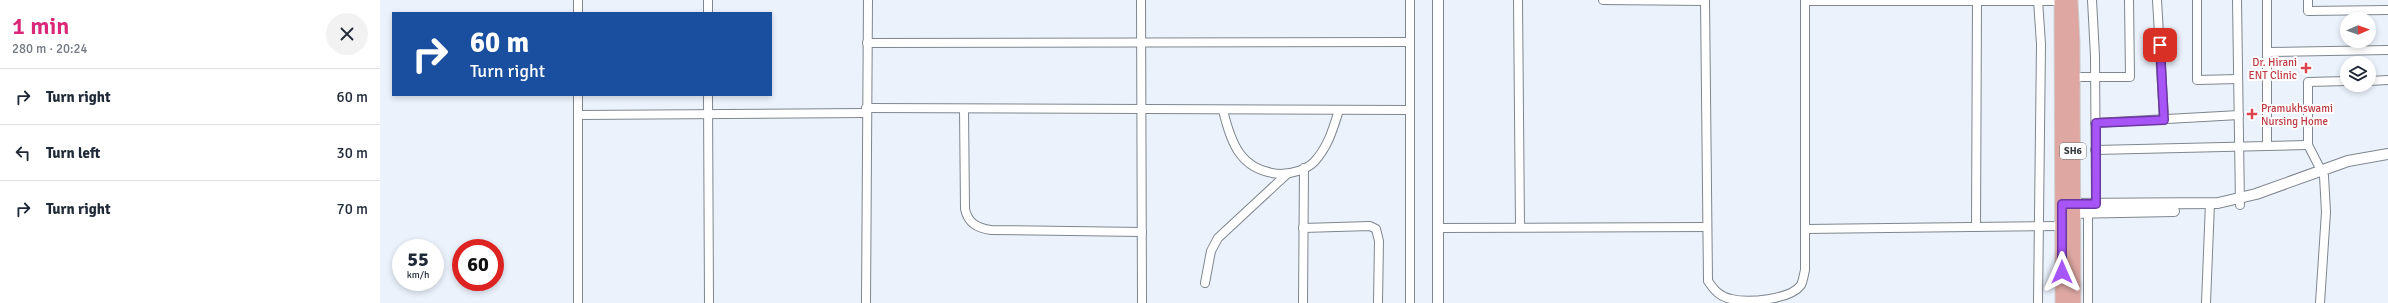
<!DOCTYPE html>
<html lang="en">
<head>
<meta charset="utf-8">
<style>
  :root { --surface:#fff; --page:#f2f2f3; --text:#1f2937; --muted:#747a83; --line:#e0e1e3; --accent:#db2777 }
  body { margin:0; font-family:Signika,sans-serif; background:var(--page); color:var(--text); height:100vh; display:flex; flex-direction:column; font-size:15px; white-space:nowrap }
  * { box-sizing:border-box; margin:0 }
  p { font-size:13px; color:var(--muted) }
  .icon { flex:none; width:22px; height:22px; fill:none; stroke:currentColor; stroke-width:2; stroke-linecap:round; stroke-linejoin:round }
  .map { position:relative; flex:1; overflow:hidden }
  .side { display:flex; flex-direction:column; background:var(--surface); width:380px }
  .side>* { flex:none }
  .top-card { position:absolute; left:12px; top:12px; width:380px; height:84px; border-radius:0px; box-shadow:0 2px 6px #0003; background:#1a4fa0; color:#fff; overflow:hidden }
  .needle { width:26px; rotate:88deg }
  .tools { position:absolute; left:1960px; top:12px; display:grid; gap:8px }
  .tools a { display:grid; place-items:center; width:36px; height:36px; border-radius:50%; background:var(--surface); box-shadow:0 2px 6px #0003; font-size:20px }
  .speed { position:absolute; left:12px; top:239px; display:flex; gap:8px; font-size:20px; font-weight:700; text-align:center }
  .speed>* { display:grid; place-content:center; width:52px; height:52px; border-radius:50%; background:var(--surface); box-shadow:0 2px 6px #0003; line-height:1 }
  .speed small { font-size:10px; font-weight:400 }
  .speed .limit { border:6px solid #d22; background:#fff; color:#111 }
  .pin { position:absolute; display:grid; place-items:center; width:34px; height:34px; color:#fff; margin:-17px; border-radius:8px; box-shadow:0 2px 6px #0006 }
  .me { position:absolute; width:44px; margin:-22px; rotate:0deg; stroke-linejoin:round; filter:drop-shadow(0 0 3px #0008) }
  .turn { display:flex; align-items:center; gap:14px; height:84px; padding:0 12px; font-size:18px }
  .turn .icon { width:52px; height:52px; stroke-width:2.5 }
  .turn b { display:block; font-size:28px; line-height:34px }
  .round { display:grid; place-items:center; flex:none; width:42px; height:42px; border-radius:21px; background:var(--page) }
  .overview { display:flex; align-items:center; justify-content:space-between; height:68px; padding:0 12px }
  h1 { font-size:24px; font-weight:600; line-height:30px; color:var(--accent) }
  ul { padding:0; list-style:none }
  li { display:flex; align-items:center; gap:12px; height:56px; padding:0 12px; border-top:1px solid var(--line) }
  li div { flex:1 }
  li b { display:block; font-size:15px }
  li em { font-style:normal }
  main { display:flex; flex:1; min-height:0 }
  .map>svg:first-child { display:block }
</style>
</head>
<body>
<main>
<section class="side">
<div class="overview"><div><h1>1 min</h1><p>280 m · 20:24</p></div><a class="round"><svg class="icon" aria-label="close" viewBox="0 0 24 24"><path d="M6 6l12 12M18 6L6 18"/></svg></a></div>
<ul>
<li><svg class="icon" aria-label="right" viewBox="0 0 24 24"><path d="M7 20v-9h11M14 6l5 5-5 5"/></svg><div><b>Turn right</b></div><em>60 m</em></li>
<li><svg class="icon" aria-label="left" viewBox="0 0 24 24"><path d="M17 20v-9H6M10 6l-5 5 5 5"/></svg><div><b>Turn left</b></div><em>30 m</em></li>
<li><svg class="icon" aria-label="right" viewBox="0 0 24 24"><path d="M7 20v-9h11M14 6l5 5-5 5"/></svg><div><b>Turn right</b></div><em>70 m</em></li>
</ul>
</section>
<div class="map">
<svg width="2008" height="303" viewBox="0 0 2008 303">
  <rect width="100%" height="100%" fill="#ebf2fc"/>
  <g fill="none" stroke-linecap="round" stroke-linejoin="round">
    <g stroke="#7f868f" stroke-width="10">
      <g id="minor">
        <polyline points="328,0 328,13"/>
        <polyline points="761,0 762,303"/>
        <polyline points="1138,0 1140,227"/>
        <polyline points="1223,0 1325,1"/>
        <path d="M1325,0l3,281c6,9 12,16 23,18 17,4 59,1 70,-14 2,-4 3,-11 4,-15v-270"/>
        <polyline points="1658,0 1661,44 1658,303"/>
        <polyline points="1712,0 1715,56 1716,204"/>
        <polyline points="1777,0 1784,119"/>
        <polyline points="1817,0 1817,80 1858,79"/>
        <polyline points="1857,0 1860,205"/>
        <polyline points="1928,0 1928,11 2008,10"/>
        <polyline points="1425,1 1681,1"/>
        <polyline points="198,13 198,0"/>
        <polyline points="487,43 1030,42"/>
        <polyline points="1887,52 2008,50"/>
        <polyline points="1693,77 1750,77 1749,0"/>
        <polyline points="1989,81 2008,80"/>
        <polyline points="328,95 329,303"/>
        <polyline points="486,108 1030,110"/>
        <path d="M584,109l1,100c3,14 12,19 26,21l151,2"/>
        <path d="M843,110c8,34 18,61 57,64 11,0 26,-4 34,-12 14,-15 19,-33 25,-52"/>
        <polyline points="198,115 486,113"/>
        <polyline points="1715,123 1859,115"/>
        <polyline points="1887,146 1887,0"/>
        <polyline points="1715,150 1928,145"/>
        <polyline points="1708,207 1708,303"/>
        <polyline points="1596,227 1597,1"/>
        <polyline points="923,228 990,226 996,229 999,241 998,303"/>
        <polyline points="1058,228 1327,227"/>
        <polyline points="1425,229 1682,226"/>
        <polyline points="825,283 831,251 838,238 907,174"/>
        <polyline points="198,303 198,95"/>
        <polyline points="486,303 488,0"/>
        <polyline points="923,303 924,168"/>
        <polyline points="1030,303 1030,0"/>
        <polyline points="1826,303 1830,203"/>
        <polyline points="1940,303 1946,212 1944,176 1928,145 1928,82 1967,81"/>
      </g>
    </g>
    <g stroke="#7f868f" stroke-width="12">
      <g id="tertiary">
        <polyline points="1686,204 1838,203 1876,194 1968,161 2008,154"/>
        <polyline points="1688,213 1794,211"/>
        <polyline points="1058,303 1058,0"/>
      </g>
    </g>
    <g stroke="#cfcfd0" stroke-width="15">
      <g id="primary">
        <polyline points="1681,0 1682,303"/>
        <polyline points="1691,0 1693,42 1694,303"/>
      </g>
    </g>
    <use href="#minor" stroke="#fff" stroke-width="8"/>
    <use href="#tertiary" stroke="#fff" stroke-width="10"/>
    <use href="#primary" stroke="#dea7a2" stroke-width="13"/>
  </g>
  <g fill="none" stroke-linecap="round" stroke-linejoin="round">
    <g stroke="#6d37a1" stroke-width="10">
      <polyline id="route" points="1682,272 1682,204 1716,204 1716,123 1784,120 1780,45"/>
    </g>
    <use href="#route" stroke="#a855f7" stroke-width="7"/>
  </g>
  <g fill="#e0444e" stroke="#fff" stroke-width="1.5">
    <path d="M1924 62h4v4h4v4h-4v4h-4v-4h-4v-4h4z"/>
    <path d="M1870 108h4v4h4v4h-4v4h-4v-4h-4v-4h4z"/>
  </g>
  <g text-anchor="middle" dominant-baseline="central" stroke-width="4" stroke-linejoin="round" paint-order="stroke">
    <rect fill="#fff" stroke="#727476" stroke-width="1" x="1680" y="143" width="26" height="16" rx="3"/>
    <g font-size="10" font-weight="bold" fill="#35383b">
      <text x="1693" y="151">SH6</text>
    </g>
    <g font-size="11" fill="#be3a42" stroke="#fff" text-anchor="end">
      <text x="1917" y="62">Dr. Hirani<tspan x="1917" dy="13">ENT Clinic</tspan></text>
      <text x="1881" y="108" text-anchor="start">Pramukhswami<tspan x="1881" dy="13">Nursing Home</tspan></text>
    </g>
  </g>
</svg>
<div class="tools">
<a><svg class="needle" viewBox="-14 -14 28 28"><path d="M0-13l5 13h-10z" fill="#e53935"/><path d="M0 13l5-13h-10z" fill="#747a83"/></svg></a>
<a><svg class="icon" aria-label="layers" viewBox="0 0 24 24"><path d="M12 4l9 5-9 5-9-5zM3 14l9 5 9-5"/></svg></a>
</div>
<div class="speed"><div>55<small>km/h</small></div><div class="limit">60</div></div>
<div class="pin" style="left:1780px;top:45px;background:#d93025"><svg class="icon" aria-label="arrive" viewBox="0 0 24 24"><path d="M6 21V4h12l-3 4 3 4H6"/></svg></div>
<svg class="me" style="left:1682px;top:272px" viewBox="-20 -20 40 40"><path d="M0-17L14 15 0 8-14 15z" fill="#a855f7" stroke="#fff" stroke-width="4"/></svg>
<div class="top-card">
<div class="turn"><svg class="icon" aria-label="right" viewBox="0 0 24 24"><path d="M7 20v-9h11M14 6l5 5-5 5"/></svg><div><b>60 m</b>Turn right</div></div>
</div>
</div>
</main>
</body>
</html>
